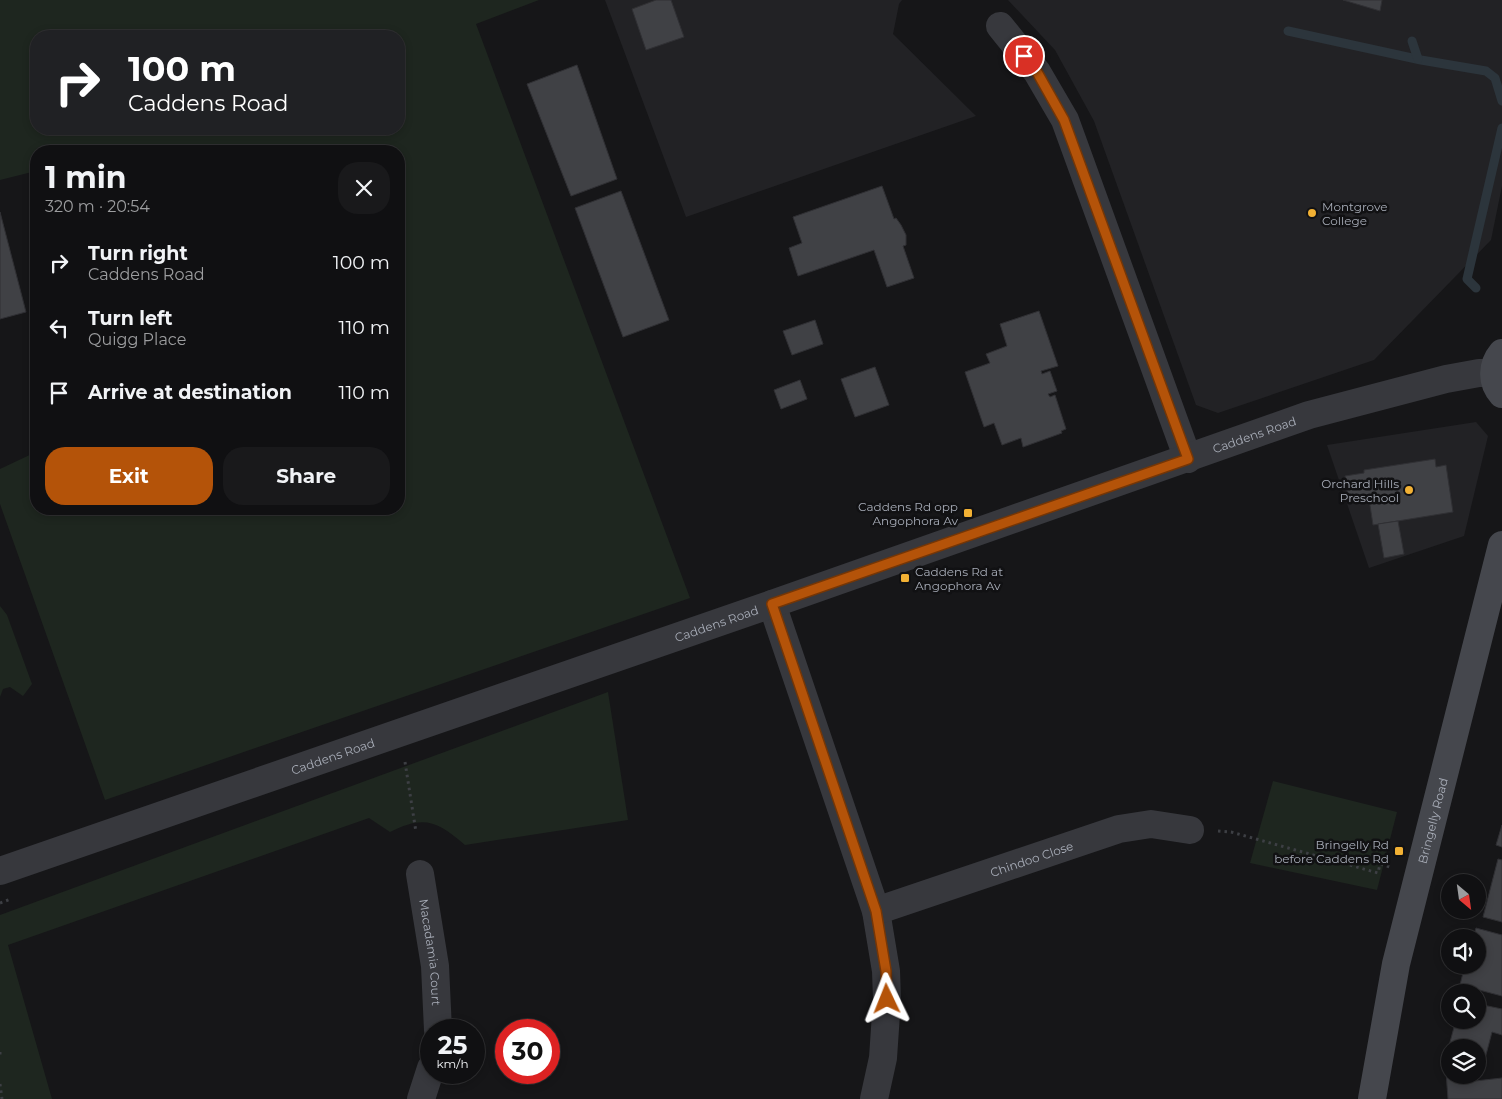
<!DOCTYPE html>
<html lang="en">
<head>
<meta charset="utf-8">
<style>
  :root { --surface:#101012; --page:#19191b; --text:#f1f3f6; --muted:#9c9d9f; --line:#303032; --accent:#b45309 }
  body { margin:0; font-family:Montserrat,sans-serif; background:var(--page); color:var(--text); height:100vh; display:flex; flex-direction:column; font-size:19px; white-space:nowrap }
  * { box-sizing:border-box; margin:0 }
  p { font-size:16px; color:var(--muted) }
  .icon { flex:none; width:28px; height:28px; fill:none; stroke:currentColor; stroke-width:2; stroke-linecap:round; stroke-linejoin:round }
  .map { position:relative; flex:1; overflow:hidden }
  .details { position:absolute; left:30px; top:145px; width:375px; height:370px; display:flex; flex-direction:column; background:var(--surface); border-radius:20px; box-shadow:0 2px 8px #0003,0 0 0 1px var(--line) }
  .details>* { flex:none }
  .banner { position:absolute; left:30px; top:30px; width:375px; height:105px; border-radius:20px; box-shadow:0 2px 8px #0003,0 0 0 1px var(--line); background:#202124; color:#fff; overflow:hidden }
  .needle { width:32px; rotate:151deg }
  .fabs { position:absolute; left:1441px; top:874px; display:grid; gap:10px }
  .fabs a { display:grid; place-items:center; width:45px; height:45px; border-radius:50%; background:var(--surface); box-shadow:0 2px 8px #0003,0 0 0 1px var(--line); font-size:25px }
  .speed { position:absolute; left:420px; top:1019px; display:flex; gap:10px; font-size:25px; font-weight:700; text-align:center }
  .speed>* { display:grid; place-content:center; width:65px; height:65px; border-radius:50%; background:var(--surface); box-shadow:0 2px 8px #0003,0 0 0 1px var(--line); line-height:1 }
  .speed small { font-size:12px; font-weight:400 }
  .speed .limit { border:8px solid #d22; background:#fff; color:#111 }
  .pin { position:absolute; display:grid; place-items:center; width:42px; height:42px; color:#fff; margin:-21px; border:2px solid #fff; border-radius:50%; box-shadow:0 1px 5px #0007 }
  .me { position:absolute; width:55px; margin:-28px; rotate:358deg; stroke-linejoin:round; filter:drop-shadow(0 0 4px #0008) }
  .turn { display:flex; align-items:center; gap:18px; height:105px; padding:0 15px; font-size:22px }
  .turn .icon { width:65px; height:65px; stroke-width:2.5 }
  .turn b { display:block; font-size:35px; line-height:42px }
  .round { display:grid; place-items:center; flex:none; width:52px; height:52px; border-radius:20px; background:var(--page) }
  .summary { display:flex; align-items:center; justify-content:space-between; height:85px; padding:0 15px }
  h1 { font-size:30px; font-weight:700; line-height:38px }
  .primary-button { display:flex; gap:10px; margin-top:auto; padding:10px 15px }
  .primary-button a { flex:1; height:58px; border-radius:20px; background:var(--accent); color:#fff; font-size:20px; font-weight:700; line-height:58px; text-align:center }
  .primary-button a+a { background:var(--page); color:var(--text) }
  ul { padding:0; list-style:none }
  li { display:flex; align-items:center; gap:15px; height:65px; padding:0 15px }
  li div { flex:1 }
  li b { display:block; font-size:19px }
  li em { font-style:normal }
  .map>svg:first-child { display:block }
</style>
</head>
<body>
<div class="map">
<svg width="1502" height="1099" viewBox="0 0 1502 1099">
  <rect width="100%" height="100%" fill="#161618"/>
  <g fill="#222225">
    <polygon points="605,0 902,0 899,4 893,34 976,116 686,217"/>
    <polygon points="1008,0 1502,0 1502,186 1491,240 1374,360 1218,413 1196,405 1094,121 1055,50"/>
    <polygon points="1476,422 1488,436 1464,536 1369,568 1327,445"/>
  </g>
  <g fill="#1e261f" fill-rule="evenodd">
    <path d="M0,0h539l-63,24 214,574 -585,202 -105,-296v-35l36,-17v57h363v-358h-363v20l-36,9zM36,36h363v93h-363z"/>
    <polygon points="0,606 7,615 32,684 23,696 10,687 3,689 0,697"/>
    <path d="M608,692l20,128 -163,25c-28,-24 -41,-30 -75,-13l-21,-14 -361,127 44,154h-52v-184z"/>
    <polygon points="1273,781 1397,812 1377,890 1250,863"/>
  </g>
  <g fill="none" stroke-linecap="round" stroke-linejoin="round">
    <g stroke="#2c353c" stroke-width="9">
      <polyline points="1288,31 1421,60 1486,71 1495,78 1502,101"/>
      <polyline points="1412,41 1418,59"/>
      <polyline points="1476,288 1467,279 1502,128"/>
    </g>
  </g>
  <g fill="#404145" stroke="#303034">
    <polygon points="656,0 671,0 684,37 646,50 632,9"/>
    <polygon points="1343,0 1382,0 1380,11"/>
    <polygon points="577,65 617,179 571,196 527,84"/>
    <polygon points="882,186 894,219 896,218 901,225 906,235 906,245 903,246 914,278 887,287 874,250 798,276 789,248 802,243 793,217"/>
    <polygon points="621,191 669,320 623,337 575,208"/>
    <polygon points="0,212 26,312 0,319"/>
    <polygon points="1039,311 1058,366 1041,371 1042,374 1050,371 1057,391 1048,394 1050,397 1055,395 1066,429 1061,431 1062,433 1023,447 1021,438 1002,445 994,423 984,427 965,372 990,363 986,354 1007,346 1000,324"/>
    <polygon points="815,320 823,344 792,355 783,331"/>
    <polygon points="875,367 889,405 855,417 841,379"/>
    <polygon points="800,380 807,399 781,409 774,390"/>
    <polygon points="1435,459 1436,467 1446,465 1453,512 1373,525 1369,499 1349,502 1345,476 1364,473 1364,470"/>
    <polygon points="1398,521 1404,554 1384,558 1378,524"/>
    <polygon points="1502,825 1502,847 1496,845"/>
    <polygon points="1498,859 1502,860 1502,922 1483,917"/>
    <polygon points="1476,928 1502,935 1502,996 1460,985 1465,965 1478,965 1478,938 1473,938"/>
    <polygon points="1478,1004 1502,1009 1502,1035 1492,1032 1483,1066 1478,1064 1478,1048 1450,1048 1450,1058 1446,1057 1456,1020 1478,1020"/>
    <polygon points="1446,1072 1450,1072 1450,1075 1474,1075 1475,1081 1502,1078 1502,1099 1448,1099"/>
  </g>
  <g fill="none" stroke-linecap="round" stroke-linejoin="round">
    <g stroke="#3d3f44" stroke-width="3" stroke-dasharray="2.5 4" stroke-linecap="butt">
      <polyline points="405,762 416,832"/>
      <polyline points="1218,831 1231,832 1378,873 1380,864 1390,867"/>
      <polyline points="0,903 11,899"/>
      <polyline points="0,1052 0,1057"/>
      <polyline points="0,1084 2,1099"/>
    </g>
    <g stroke="#37383d" stroke-width="28">
      <polyline points="1000,26 1037,72 1065,120 1188,459"/>
      <polyline points="772,604 876,911 886,971 887,999 883,1058 874,1099"/>
      <path id="s1" d="M420,874l15,92 3,64"/>
      <path id="s2" d="M876,911l243,-82 32,-5 39,6"/>
      <polyline points="421,1099 431,1068"/>
    </g>
    <path stroke="#37383d" stroke-width="28" id="s3" d="M0,871l772,-267 537,-189 137,-36 33,-6h14"/>
    <g stroke="#45474d" stroke-width="28">
      <path d="M1502,353c-10,12 -11,29 0,41"/>
      <path id="s4" d="M1372,1099l24,-135 106,-419"/>
    </g>
  </g>
  <g fill="none" stroke-linecap="round" stroke-linejoin="round">
    <g stroke="#753606" stroke-width="12">
      <polyline id="route" points="887,999 886,971 876,911 772,604 1188,459 1064,120 1037,72 1024,56"/>
    </g>
    <use href="#route" stroke="#b45309" stroke-width="9"/>
  </g>
  <g fill="#f2b134" stroke="#111113" stroke-width="2">
    <circle cx="1312" cy="213" r="5"/>
    <circle cx="1409" cy="490" r="5"/>
    <rect x="963" y="508" width="10" height="10" rx="2.5"/>
    <rect x="900" y="573" width="10" height="10" rx="2.5"/>
    <rect x="1394" y="846" width="10" height="10" rx="2.5"/>
  </g>
  <g text-anchor="middle" dominant-baseline="central" stroke-width="5" stroke-linejoin="round" paint-order="stroke">
    <g font-size="12" fill="#a8adb8" stroke="#111113" text-anchor="end">
      <text x="1322" y="206" text-anchor="start">Montgrove<tspan x="1322" dy="14">College</tspan></text>
      <text x="1399" y="483">Orchard Hills<tspan x="1399" dy="14">Preschool</tspan></text>
      <text x="958" y="506">Caddens Rd opp<tspan x="958" dy="14">Angophora Av</tspan></text>
      <text x="915" y="571" text-anchor="start">Caddens Rd at<tspan x="915" dy="14">Angophora Av</tspan></text>
      <text x="1389" y="844">Bringelly Rd<tspan x="1389" dy="14">before Caddens Rd</tspan></text>
    </g>
    <g font-size="12" fill="#a8adb8" stroke="#111113">
      <text stroke="none"><textPath href="#s3" startOffset="1328">Caddens Road</textPath></text>
      <text stroke="none"><textPath href="#s3" startOffset="758">Caddens Road</textPath></text>
      <text stroke="none"><textPath href="#s3" startOffset="352">Caddens Road</textPath></text>
      <text stroke="none"><textPath href="#s4" startOffset="285">Bringelly Road</textPath></text>
      <text stroke="none"><textPath href="#s2" startOffset="164">Chindoo Close</textPath></text>
      <text stroke="none"><textPath href="#s1" startOffset="79">Macadamia Court</textPath></text>
    </g>
  </g>
</svg>
<div class="fabs">
<a><svg class="needle" viewBox="-14 -14 28 28"><path d="M0-13l5 13h-10z" fill="#e53935"/><path d="M0 13l5-13h-10z" fill="#9c9d9f"/></svg></a>
<a><svg class="icon" aria-label="sound" viewBox="0 0 24 24"><path d="M4 9h4l5-4v14l-5-4H4zM17 9q2 3 0 6"/></svg></a>
<a><svg class="icon" aria-label="search" viewBox="0 0 24 24"><circle cx="10" cy="10" r="6"/><path d="M15 15l6 6"/></svg></a>
<a><svg class="icon" aria-label="layers" viewBox="0 0 24 24"><path d="M12 4l9 5-9 5-9-5zM3 14l9 5 9-5"/></svg></a>
</div>
<div class="speed"><div>25<small>km/h</small></div><div class="limit">30</div></div>
<div class="pin" style="left:1024px;top:56px;background:#d93025"><svg class="icon" aria-label="arrive" viewBox="0 0 24 24"><path d="M6 21V4h12l-3 4 3 4H6"/></svg></div>
<svg class="me" style="left:887px;top:999px" viewBox="-20 -20 40 40"><path d="M0-17L14 15 0 8-14 15z" fill="#b45309" stroke="#fff" stroke-width="4"/></svg>
<div class="banner">
<div class="turn"><svg class="icon" aria-label="right" viewBox="0 0 24 24"><path d="M7 20v-9h11M14 6l5 5-5 5"/></svg><div><b>100 m</b>Caddens Road</div></div>
</div>
<section class="details">
<div class="summary"><div><h1>1 min</h1><p>320 m · 20:54</p></div><a class="round"><svg class="icon" aria-label="close" viewBox="0 0 24 24"><path d="M6 6l12 12M18 6L6 18"/></svg></a></div>
<ul>
<li><svg class="icon" aria-label="right" viewBox="0 0 24 24"><path d="M7 20v-9h11M14 6l5 5-5 5"/></svg><div><b>Turn right</b><p>Caddens Road</p></div><em>100 m</em></li>
<li><svg class="icon" aria-label="left" viewBox="0 0 24 24"><path d="M17 20v-9H6M10 6l-5 5 5 5"/></svg><div><b>Turn left</b><p>Quigg Place</p></div><em>110 m</em></li>
<li><svg class="icon" aria-label="arrive" viewBox="0 0 24 24"><path d="M6 21V4h12l-3 4 3 4H6"/></svg><div><b>Arrive at destination</b></div><em>110 m</em></li>
</ul>
<div class="primary-button"><a>Exit</a><a>Share</a></div>
</section>
</div>
</body>
</html>
